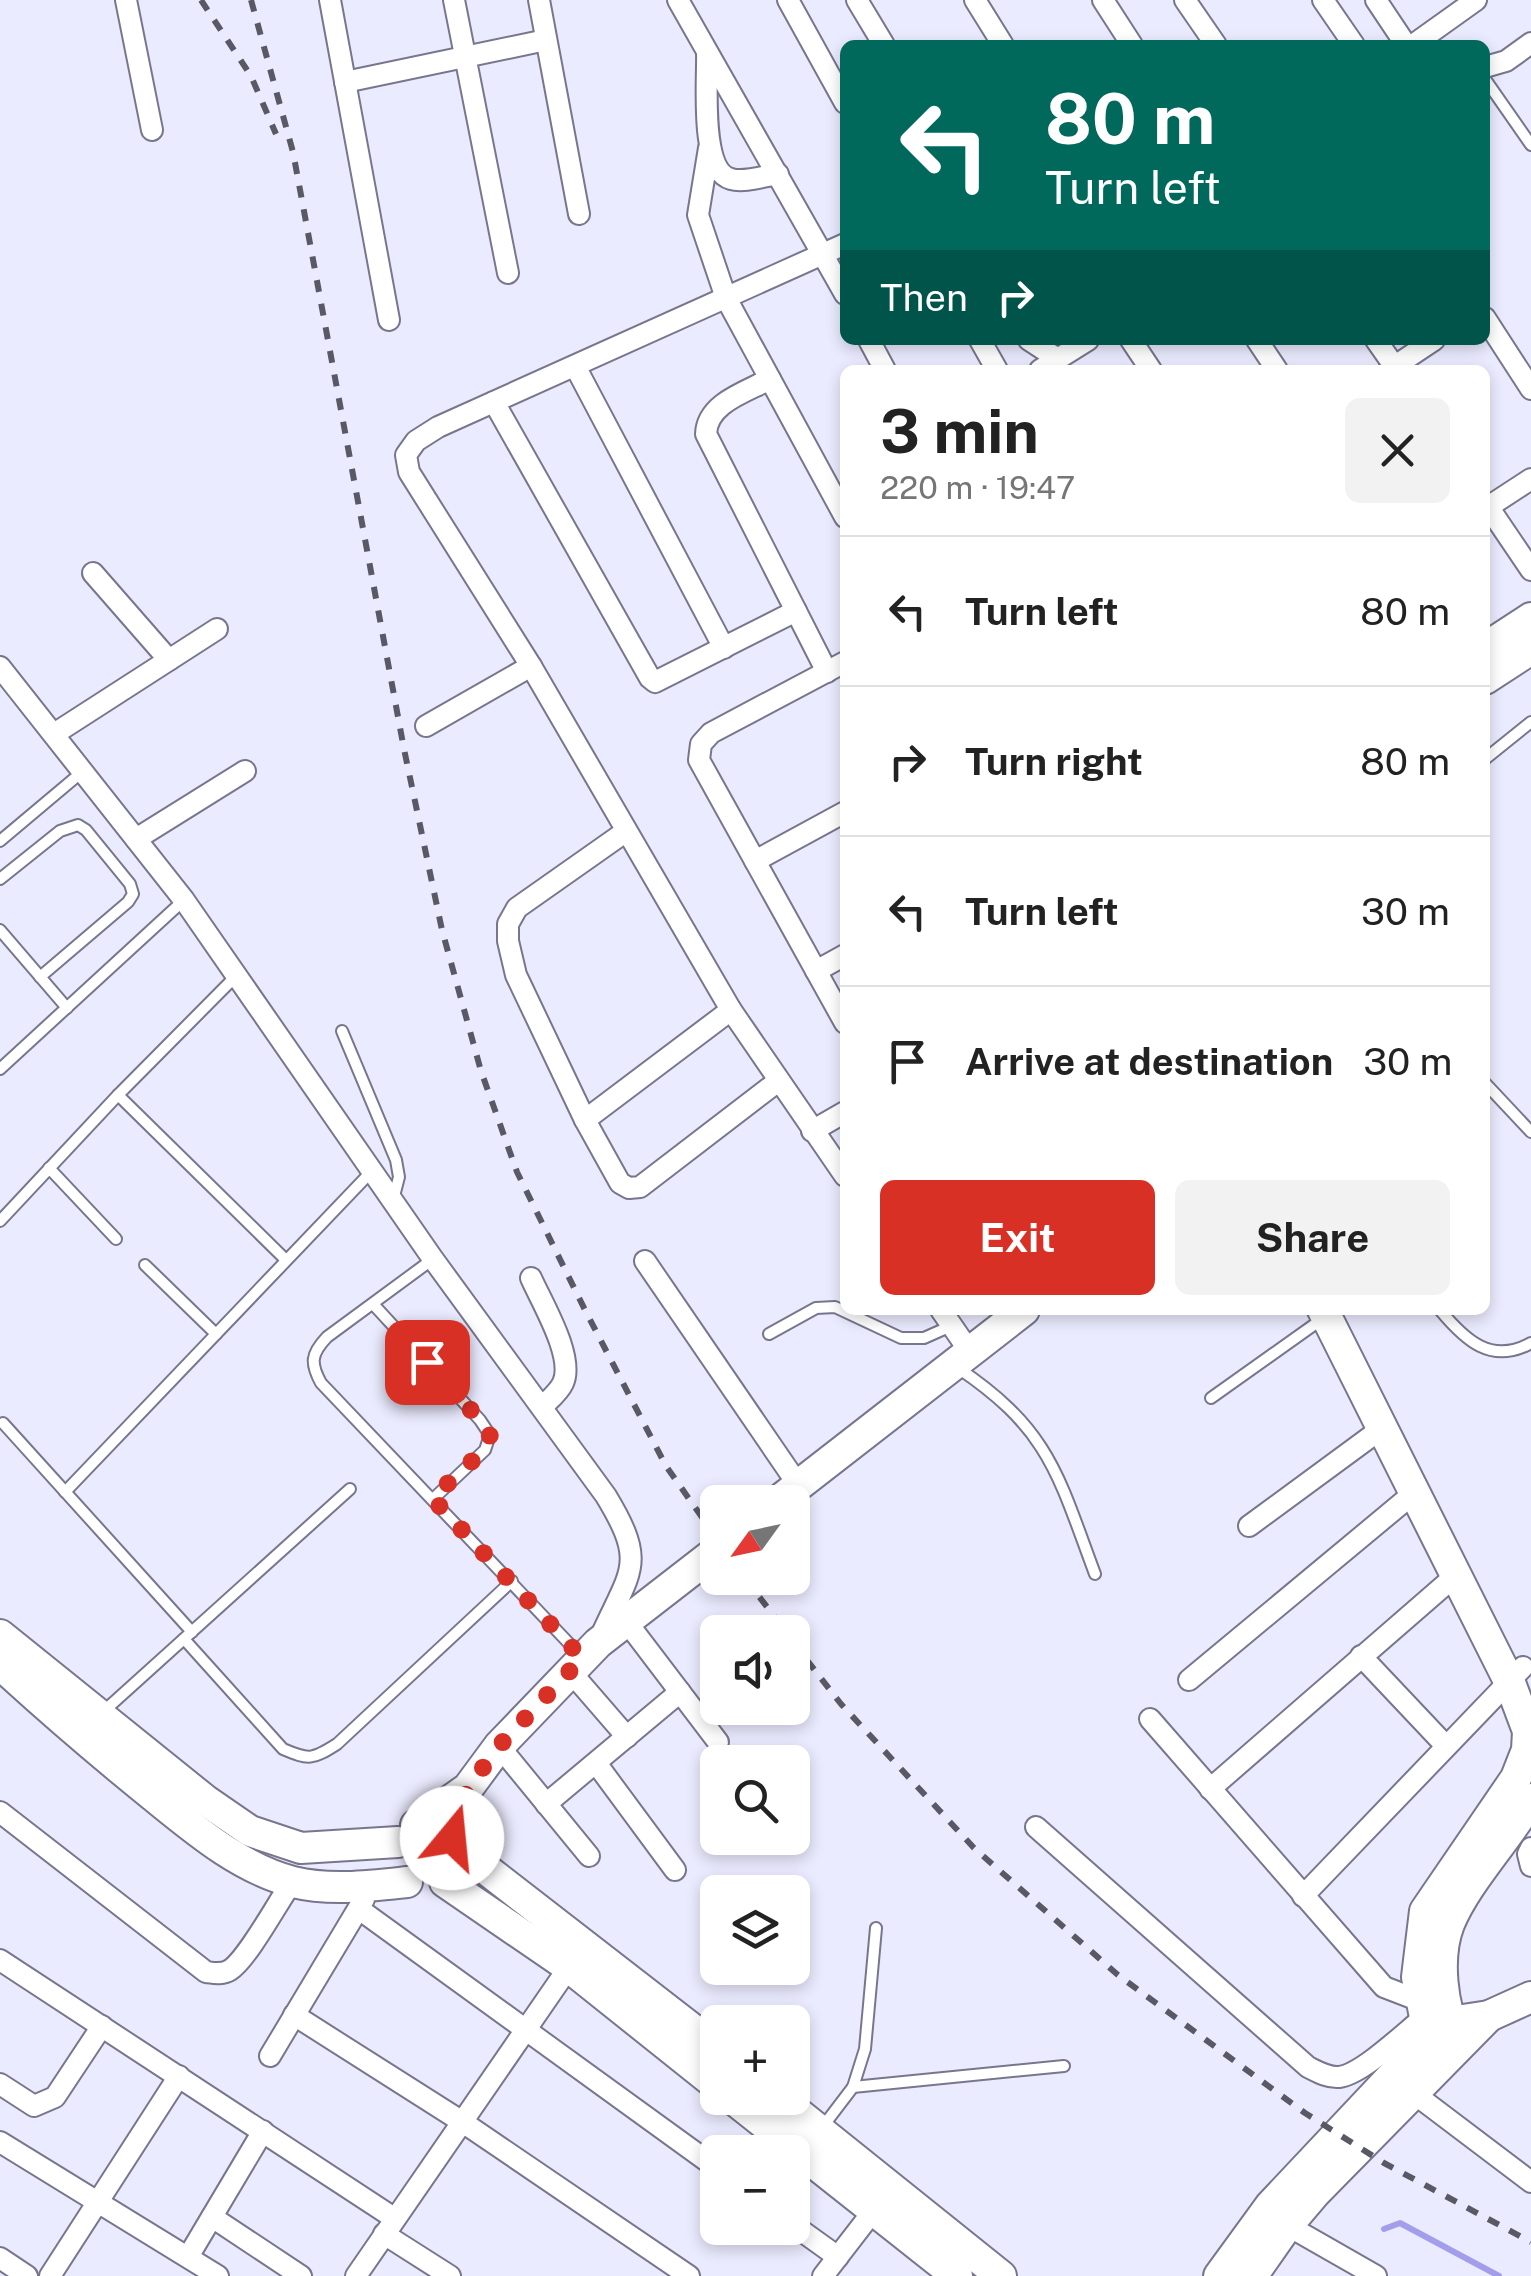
<!DOCTYPE html>
<html lang="en">
<head>
<meta charset="utf-8">
<style>
  :root { --surface:#fff; --page:#f2f2f2; --text:#222; --muted:#767676; --line:#e0e0e0; --accent:#d93025 }
  body { margin:0; font-family:"Public Sans",sans-serif; background:var(--page); color:var(--text); height:100vh; display:flex; flex-direction:column; font-size:38px; white-space:nowrap }
  * { box-sizing:border-box; margin:0 }
  p { font-size:32px; color:var(--muted) }
  .icon { flex:none; width:55px; height:55px; fill:none; stroke:currentColor; stroke-width:2; stroke-linecap:round; stroke-linejoin:round }
  .map { position:relative; flex:1; overflow:hidden }
  .details { position:absolute; left:840px; top:365px; width:650px; height:950px; display:flex; flex-direction:column; background:var(--surface); border-radius:15px; box-shadow:0 5px 15px #0003 }
  .details>* { flex:none }
  .top-card { position:absolute; left:840px; top:40px; width:650px; height:305px; border-radius:15px; box-shadow:0 5px 15px #0003; background:#00695c; color:#fff; overflow:hidden }
  .needle { width:65px; rotate:237deg }
  .controls { position:absolute; left:700px; top:1485px; display:grid; gap:20px }
  .controls a { display:grid; place-items:center; width:110px; height:110px; border-radius:15px; background:var(--surface); box-shadow:0 5px 15px #0003; font-size:50px }
  .pin { position:absolute; display:grid; place-items:center; width:85px; height:85px; color:#fff; margin:-42px; border-radius:20px; box-shadow:0 5px 15px #0006 }
  .me { position:absolute; width:110px; margin:-55px; rotate:17deg; stroke-linejoin:round; filter:drop-shadow(0 0 8px #0008) }
  .turn { display:flex; align-items:center; gap:35px; height:210px; padding:0 40px; font-size:45px }
  .turn .icon { width:130px; height:130px; stroke-width:2.5 }
  .turn b { display:block; font-size:70px; line-height:85px }
  .then { display:flex; align-items:center; height:95px; padding:0 40px; background:#0003; gap:20px; font-size:38px }
  .round { display:grid; place-items:center; flex:none; width:105px; height:105px; border-radius:15px; background:var(--page) }
  .overview { display:flex; align-items:center; justify-content:space-between; height:170px; padding:0 40px }
  h1 { font-size:60px; font-weight:700; line-height:75px }
  .action { display:flex; gap:20px; margin-top:auto; padding:20px 40px }
  .action a { flex:1; height:115px; border-radius:15px; background:var(--accent); color:#fff; font-size:40px; font-weight:700; line-height:115px; text-align:center }
  .action a+a { background:var(--page); color:var(--text) }
  ul { padding:0; list-style:none }
  li { display:flex; align-items:center; gap:30px; height:150px; padding:0 40px; border-top:2px solid var(--line) }
  li div { flex:1 }
  li b { display:block; font-size:38px }
  li em { font-style:normal }
  .map>svg:first-child { display:block }
</style>
</head>
<body>
<div class="map">
<svg width="1531" height="2276" viewBox="0 0 1531 2276">
  <rect width="100%" height="100%" fill="#ebebff"/>
  <g fill="none" stroke-linecap="round" stroke-linejoin="round">
    <polyline stroke="#a39eec" stroke-width="6" points="1384,2229 1400,2223 1499,2276"/>
    <g stroke="#77768d" stroke-width="14">
      <g id="lane">
        <polyline points="1485,79 1531,145"/>
        <polyline points="1485,759 1531,722"/>
        <polyline points="0,841 82,772"/>
        <polyline points="0,879 60,831 78,825 86,830 130,884 133,894 128,902 40,977"/>
        <polyline points="0,930 67,1008"/>
        <polyline points="342,1031 396,1160 399,1177 393,1200"/>
        <polyline points="0,1069 184,900"/>
        <polyline points="1485,1083 1531,1132"/>
        <polyline points="118,1095 286,1260"/>
        <polyline points="49,1168 116,1239"/>
        <polyline points="0,1221 118,1095 236,976"/>
        <path d="M433,1259l-106,78c-16,17 -17,26 -6,46l261,274"/>
        <polyline points="145,1265 216,1334"/>
        <polyline points="373,1304 480,1420 490,1435 485,1450 433,1499"/>
        <path d="M1440,1310c25,30 51,55 91,33"/>
        <polyline points="769,1334 816,1308 835,1307 901,1338 924,1338 951,1326"/>
        <path d="M958,1368c92,62 100,107 137,206"/>
        <polyline points="1211,1398 1325,1317"/>
        <polyline points="3,1423 192,1632"/>
        <polyline points="65,1492 371,1172"/>
        <path d="M184,1639l99,110c26,11 29,11 54,-5l175,-163"/>
        <polyline points="104,1711 350,1489"/>
        <polyline points="853,2087 1064,2066"/>
        <polyline points="821,2129 853,2087 865,2049 876,1928"/>
      </g>
    </g>
    <g stroke="#77768d" stroke-width="24">
      <g id="street">
        <polyline points="126,0 152,130"/>
        <polyline points="330,0 389,320"/>
        <polyline points="454,0 508,273"/>
        <polyline points="539,0 579,214"/>
        <polyline points="678,0 845,294"/>
        <polyline points="788,0 845,103"/>
        <polyline points="857,0 884,45"/>
        <polyline points="975,0 1003,45"/>
        <polyline points="1103,0 1132,45"/>
        <polyline points="1185,0 1216,45"/>
        <polyline points="1323,0 1354,45"/>
        <polyline points="1376,0 1406,45"/>
        <polyline points="1413,45 1476,0"/>
        <path d="M707,53c1,27 -8,118 24,126 13,4 33,-3 47,-5"/>
        <polyline points="1485,67 1506,61 1531,43"/>
        <polyline points="345,82 546,40"/>
        <polyline points="709,148 698,215 726,298 845,517"/>
        <polyline points="845,244 438,427 416,441 406,455 409,472 531,666 731,1010 845,1176"/>
        <polyline points="1485,318 1531,389"/>
        <polyline points="869,340 885,370"/>
        <polyline points="980,340 997,370"/>
        <polyline points="1029,340 1058,359"/>
        <polyline points="1131,340 1151,370"/>
        <polyline points="1257,340 1277,370"/>
        <polyline points="1376,340 1397,370"/>
        <polyline points="575,366 724,648"/>
        <polyline points="1040,370 1088,340"/>
        <polyline points="1389,370 1434,340"/>
        <path d="M770,379c-24,13 -63,24 -64,55l121,238"/>
        <polyline points="494,402 650,678 655,682 796,611"/>
        <polyline points="1485,502 1531,570"/>
        <polyline points="1485,509 1531,479"/>
        <polyline points="93,573 169,660"/>
        <polyline points="845,662 711,733 701,744 699,760 845,1023"/>
        <path d="M0,667l184,233 249,359 173,237c41,68 25,73 -5,140"/>
        <polyline points="426,726 531,666"/>
        <polyline points="54,734 217,629"/>
        <polyline points="625,832 517,908 508,924 508,941 516,975 585,1120 620,1183 629,1188 640,1187 777,1082"/>
        <polyline points="136,839 245,771"/>
        <polyline points="755,861 845,812"/>
        <polyline points="816,971 845,955"/>
        <polyline points="585,1120 731,1010"/>
        <polyline points="812,1131 845,1112"/>
        <polyline points="645,1261 799,1486"/>
        <path d="M531,1278c11,25 44,79 32,105 -4,9 -14,17 -21,24"/>
        <polyline points="941,1310 970,1352"/>
        <polyline points="1249,1526 1381,1429"/>
        <polyline points="626,1621 718,1742"/>
        <polyline points="1361,1656 1446,1746"/>
        <polyline points="569,1670 627,1737"/>
        <polyline points="1189,1680 1414,1493"/>
        <polyline points="1150,1719 1384,1987 1410,1997 1420,1996"/>
        <polyline points="499,1746 589,1856"/>
        <polyline points="596,1763 675,1870"/>
        <polyline points="1210,1789 1455,1576"/>
        <polyline points="546,1804 680,1692"/>
        <path d="M0,1812l206,160c8,1 16,3 24,-2 18,-12 48,-68 62,-88"/>
        <path d="M1036,1827l272,240c10,5 20,11 31,10 25,-3 71,-50 93,-66"/>
        <polyline points="1531,1848 1528,1854 1531,1866"/>
        <polyline points="1303,1896 1523,1667"/>
        <polyline points="359,1909 718,2169"/>
        <polyline points="0,1960 394,2218"/>
        <polyline points="294,2015 464,2123 689,2276"/>
        <polyline points="270,2056 364,1899"/>
        <polyline points="0,2084 34,2106 55,2097 102,2026"/>
        <polyline points="1412,2092 1531,2182"/>
        <polyline points="0,2142 218,2276"/>
        <polyline points="212,2217 301,2276"/>
        <polyline points="1278,2220 1376,2276"/>
        <polyline points="792,2224 838,2257"/>
        <polyline points="384,2234 450,2276"/>
        <polyline points="188,2257 263,2131"/>
        <polyline points="0,2258 27,2276"/>
        <polyline points="50,2276 179,2076"/>
        <polyline points="356,2276 569,1967"/>
        <polyline points="823,2276 874,2210"/>
      </g>
    </g>
    <g stroke="#77768d" stroke-width="34">
      <g id="secondary">
        <polyline points="1485,648 1531,618"/>
        <polyline points="1485,679 1531,649"/>
        <polyline points="1323,1310 1510,1683 1528,1731 1527,1750 1516,1778 1425,1911 1417,1977 1429,2037 1441,2063"/>
        <polyline points="777,1502 1024,1310"/>
        <polyline points="0,1635 205,1800 250,1831 301,1848 398,1842"/>
        <path d="M0,1664c49,45 99,88 151,130 42,34 88,74 142,88 37,9 77,4 114,0"/>
        <polyline points="416,1825 468,1788 499,1746 598,1643 718,1550"/>
        <polyline points="456,1846 718,2049"/>
        <polyline points="445,1882 569,1967 718,2086"/>
        <path d="M1457,2038c-15,-32 -21,-80 -8,-114 17,-42 59,-85 82,-125"/>
        <polyline points="732,2098 957,2276"/>
        <polyline points="779,2098 1001,2276"/>
        <polyline points="1219,2276 1270,2206 1429,2037 1450,2022 1489,2016 1531,1997"/>
        <polyline points="1252,2276 1287,2226 1315,2193 1489,2016"/>
      </g>
    </g>
    <use href="#lane" stroke="#fff" stroke-width="10"/>
    <use href="#street" stroke="#fff" stroke-width="20"/>
    <use href="#secondary" stroke="#fff" stroke-width="30"/>
    <g stroke="#595965" stroke-width="6" stroke-dasharray="12 12" stroke-linecap="butt">
      <polyline points="201,0 251,76 276,134"/>
      <polyline points="251,0 293,152 404,749 442,930 481,1071 517,1172 585,1310 666,1466 718,1540"/>
      <polyline points="745,1578 786,1632"/>
      <polyline points="792,1641 841,1704 974,1848 1118,1975 1305,2113 1384,2163 1531,2242"/>
    </g>
  </g>
  <g fill="none" stroke-linecap="round" stroke-linejoin="round">
    <polyline stroke="#d93025" stroke-width="18" stroke-dasharray="0 32.4" points="427,1362 480,1420 490,1435 484,1450 432,1498 582,1658 499,1746 468,1788 452,1838"/>
  </g>
</svg>
<div class="controls">
<a><svg class="needle" viewBox="-14 -14 28 28"><path d="M0-13l5 13h-10z" fill="#e53935"/><path d="M0 13l5-13h-10z" fill="#767676"/></svg></a>
<a><svg class="icon" aria-label="sound" viewBox="0 0 24 24"><path d="M4 9h4l5-4v14l-5-4H4zM17 9q2 3 0 6"/></svg></a>
<a><svg class="icon" aria-label="search" viewBox="0 0 24 24"><circle cx="10" cy="10" r="6"/><path d="M15 15l6 6"/></svg></a>
<a><svg class="icon" aria-label="layers" viewBox="0 0 24 24"><path d="M12 4l9 5-9 5-9-5zM3 14l9 5 9-5"/></svg></a>
<a>+</a>
<a>−</a>
</div>
<div class="pin" style="left:427px;top:1362px;background:#d93025"><svg class="icon" aria-label="arrive" viewBox="0 0 24 24"><path d="M6 21V4h12l-3 4 3 4H6"/></svg></div>
<svg class="me" style="left:452px;top:1838px" viewBox="-20 -20 40 40"><circle r="19" fill="#fff"/><path d="M0-13L10 11 0 6-10 11z" fill="#d93025"/></svg>
<div class="top-card">
<div class="turn"><svg class="icon" aria-label="left" viewBox="0 0 24 24"><path d="M17 20v-9H6M10 6l-5 5 5 5"/></svg><div><b>80 m</b>Turn left</div></div>
<div class="then">Then<svg class="icon" aria-label="right" viewBox="0 0 24 24"><path d="M7 20v-9h11M14 6l5 5-5 5"/></svg></div>
</div>
<section class="details">
<div class="overview"><div><h1>3 min</h1><p>220 m · 19:47</p></div><a class="round"><svg class="icon" aria-label="close" viewBox="0 0 24 24"><path d="M6 6l12 12M18 6L6 18"/></svg></a></div>
<ul>
<li><svg class="icon" aria-label="left" viewBox="0 0 24 24"><path d="M17 20v-9H6M10 6l-5 5 5 5"/></svg><div><b>Turn left</b></div><em>80 m</em></li>
<li><svg class="icon" aria-label="right" viewBox="0 0 24 24"><path d="M7 20v-9h11M14 6l5 5-5 5"/></svg><div><b>Turn right</b></div><em>80 m</em></li>
<li><svg class="icon" aria-label="left" viewBox="0 0 24 24"><path d="M17 20v-9H6M10 6l-5 5 5 5"/></svg><div><b>Turn left</b></div><em>30 m</em></li>
<li><svg class="icon" aria-label="arrive" viewBox="0 0 24 24"><path d="M6 21V4h12l-3 4 3 4H6"/></svg><div><b>Arrive at destination</b></div><em>30 m</em></li>
</ul>
<div class="action"><a>Exit</a><a>Share</a></div>
</section>
</div>
</body>
</html>
